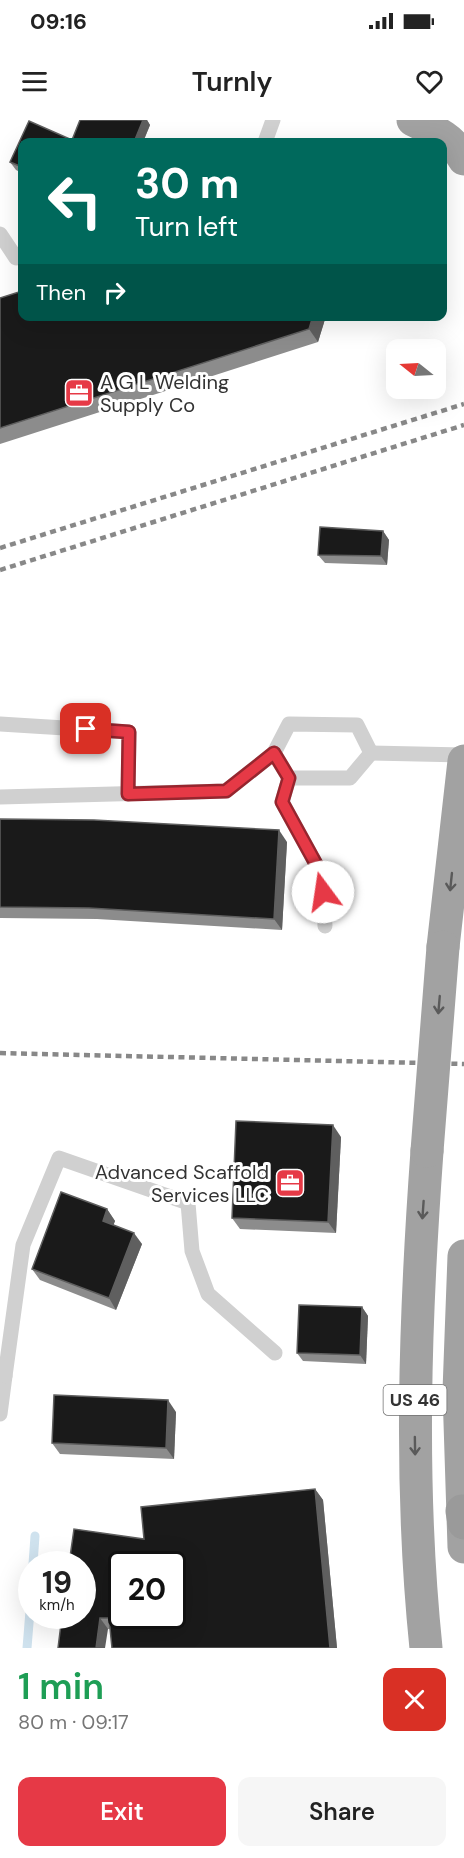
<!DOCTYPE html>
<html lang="en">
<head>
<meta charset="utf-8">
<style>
  :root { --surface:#fff; --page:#f6f6f6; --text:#222; --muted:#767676; --accent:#e63946 }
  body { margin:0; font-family:"DM Sans",sans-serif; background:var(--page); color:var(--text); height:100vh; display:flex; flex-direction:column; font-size:22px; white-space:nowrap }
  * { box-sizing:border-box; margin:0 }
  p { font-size:20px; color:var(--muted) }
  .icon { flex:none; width:33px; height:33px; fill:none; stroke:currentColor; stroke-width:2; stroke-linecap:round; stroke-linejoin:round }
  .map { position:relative; height:1528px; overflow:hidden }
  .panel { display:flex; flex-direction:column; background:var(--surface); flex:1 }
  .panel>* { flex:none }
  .banner { position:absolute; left:18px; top:18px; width:429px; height:183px; border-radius:12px; box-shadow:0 6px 24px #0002; background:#00695c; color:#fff; overflow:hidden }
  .needle { width:39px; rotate:288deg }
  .tools { position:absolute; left:386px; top:219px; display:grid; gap:12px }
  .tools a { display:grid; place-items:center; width:60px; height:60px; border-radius:12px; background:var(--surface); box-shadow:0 6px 24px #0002; font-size:30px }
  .speed { position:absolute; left:18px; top:1431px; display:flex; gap:12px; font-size:30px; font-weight:700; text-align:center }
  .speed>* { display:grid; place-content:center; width:78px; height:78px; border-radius:50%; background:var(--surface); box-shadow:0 6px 24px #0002; line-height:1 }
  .speed small { font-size:15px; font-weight:400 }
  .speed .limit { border:3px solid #111; border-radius:9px; background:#fff; color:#111 }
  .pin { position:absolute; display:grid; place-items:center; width:51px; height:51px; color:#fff; margin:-26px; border-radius:12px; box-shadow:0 3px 9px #0006 }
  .me { position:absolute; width:66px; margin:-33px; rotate:346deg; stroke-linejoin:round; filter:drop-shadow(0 0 4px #0008) }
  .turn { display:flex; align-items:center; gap:21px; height:126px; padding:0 18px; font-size:27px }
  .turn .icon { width:78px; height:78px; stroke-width:2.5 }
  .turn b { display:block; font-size:42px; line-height:51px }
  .then { display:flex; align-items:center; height:57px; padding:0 18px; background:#0003; gap:12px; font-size:22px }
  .round { display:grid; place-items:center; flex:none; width:63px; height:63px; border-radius:12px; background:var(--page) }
  .summary { display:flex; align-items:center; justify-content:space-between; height:102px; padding:0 18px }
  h1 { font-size:36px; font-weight:600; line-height:45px; color:#1e9e55 }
  .cta { display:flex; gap:12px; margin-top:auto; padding:12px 18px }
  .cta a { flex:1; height:69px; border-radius:12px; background:var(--accent); color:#fff; font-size:24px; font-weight:600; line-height:69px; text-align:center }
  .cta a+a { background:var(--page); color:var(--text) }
  .status { display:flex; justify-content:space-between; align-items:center; height:42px; padding:0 30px; background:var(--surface); direction:ltr }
  .status svg { height:16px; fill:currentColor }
  header { display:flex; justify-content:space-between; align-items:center; height:78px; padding:0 18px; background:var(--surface); font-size:27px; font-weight:600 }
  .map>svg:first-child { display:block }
</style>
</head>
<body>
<div class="status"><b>09:16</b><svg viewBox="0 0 49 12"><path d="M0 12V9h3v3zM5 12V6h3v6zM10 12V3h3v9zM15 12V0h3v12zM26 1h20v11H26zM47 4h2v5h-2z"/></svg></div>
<header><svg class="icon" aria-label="menu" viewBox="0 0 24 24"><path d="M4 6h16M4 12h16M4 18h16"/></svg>Turnly<svg class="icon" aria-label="heart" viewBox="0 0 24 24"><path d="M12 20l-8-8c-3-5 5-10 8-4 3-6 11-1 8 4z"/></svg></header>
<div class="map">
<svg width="464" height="1528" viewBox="0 0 464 1528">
  <rect width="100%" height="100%" fill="#fff"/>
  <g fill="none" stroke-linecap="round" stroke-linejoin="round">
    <g stroke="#cfe2ee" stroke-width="9">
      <polyline points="33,1444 35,1416"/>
      <polyline points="27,1528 32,1466"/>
    </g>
    <g stroke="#d0d0d0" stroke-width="15">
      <polyline points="265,22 273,0"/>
      <polyline points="0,114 16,138"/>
      <polyline points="0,604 129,612 128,674"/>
      <polygon points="289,604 357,605 371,633 350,658 289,658 274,633"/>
      <polyline points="371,633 464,635"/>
      <polyline points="289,658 282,682 322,755 325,806"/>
      <polyline points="0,677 226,671 274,633"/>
      <polyline points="0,1255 5,1256 0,1294"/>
      <polyline points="5,1256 23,1125 59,1038 188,1083 192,1131 208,1174 275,1233"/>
    </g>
    <g stroke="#a2a2a2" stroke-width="33">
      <path d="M413,0c20,10 40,19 51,39"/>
      <polyline points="443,827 464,641"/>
      <polyline points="464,1136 459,1271 464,1427"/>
      <path d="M426,1528c-17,-165 -11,-331 1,-497"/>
    </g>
    <polyline stroke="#9a9a9a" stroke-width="33" points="462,1391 464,1403"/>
    <g stroke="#888" stroke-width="4.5" stroke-dasharray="6 4.5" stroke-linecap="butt">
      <polyline points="0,428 464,284"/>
      <polyline points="0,450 464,305"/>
      <polyline points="0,933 464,944"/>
    </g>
    <polyline stroke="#a2a2a2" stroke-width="33" points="427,1031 443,827"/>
  </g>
  <g fill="#8c8c8c">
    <polygon points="80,0 147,0 150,5 143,22 22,22 22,53 16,50 10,42 29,1 72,20"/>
    <polygon points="0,178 326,196 318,222 0,324"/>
    <polygon points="383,411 389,420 387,445 325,443 318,435"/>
    <polygon points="0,699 287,722 282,810 97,799 0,798"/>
    <polygon points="341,1017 336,1113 240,1109 232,1098"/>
    <polygon points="107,1089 115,1101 113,1105 142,1124 116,1190 40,1160 32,1149"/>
    <polygon points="362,1187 368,1196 366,1244 303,1241 297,1233"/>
    <polygon points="176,1292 174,1339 60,1334 52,1323"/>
    <polygon points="315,1369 323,1380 337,1528 112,1528 110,1509 108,1509 58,1528 144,1419"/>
  </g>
  <g fill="#5f5f5f">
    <polygon points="143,0 147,0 150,5 143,22 134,22"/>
    <polygon points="313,196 326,196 318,222 309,209"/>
    <polygon points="383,411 389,420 387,445 381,436"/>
    <polygon points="279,710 287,722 282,810 274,799"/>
    <polygon points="333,1005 341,1017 336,1113 328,1102"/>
    <polygon points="107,1089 115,1101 111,1112 103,1101"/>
    <polygon points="134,1113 142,1124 116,1190 109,1178"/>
    <polygon points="362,1187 368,1196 366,1244 360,1235"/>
    <polygon points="168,1280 176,1292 174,1339 166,1328"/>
    <polygon points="315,1369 323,1380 337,1528 330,1528"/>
    <polygon points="100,1498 108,1509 105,1528 96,1528"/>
  </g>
  <g fill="#1a1a1a" stroke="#5f5f5f" stroke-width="1.5" fill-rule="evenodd">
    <polygon points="80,0 143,0 134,22 106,22 98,19 97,22 22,22 22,47 10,42 29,1 72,20"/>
    <polygon points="22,171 22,196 313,196 309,209 0,308 0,178"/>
    <polygon points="320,407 383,411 381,436 318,435"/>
    <polygon points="0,699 94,700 279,710 274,799 89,788 0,787"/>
    <polygon points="236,1001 333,1005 328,1102 232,1098"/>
    <polygon points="61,1072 107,1089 103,1101 134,1113 109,1178 32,1149"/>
    <polygon points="299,1185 362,1187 360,1235 297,1233"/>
    <polygon points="54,1275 168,1280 166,1328 52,1323"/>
    <path d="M315,1369l15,159h-218l-3,-30h-9l-4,30h-38l4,-32h20v-52h-13l5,-35 70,10 -3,-32zM122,1444h50v52h-50z"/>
  </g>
  <defs><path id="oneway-shaft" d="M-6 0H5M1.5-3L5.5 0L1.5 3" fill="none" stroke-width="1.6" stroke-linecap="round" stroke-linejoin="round" transform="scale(1.5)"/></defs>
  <g stroke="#5a5a5a">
    <use href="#oneway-shaft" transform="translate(451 762) rotate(96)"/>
    <use href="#oneway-shaft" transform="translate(439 885) rotate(95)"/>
    <use href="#oneway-shaft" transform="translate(423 1090) rotate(94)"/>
    <use href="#oneway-shaft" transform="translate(415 1326) rotate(89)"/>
  </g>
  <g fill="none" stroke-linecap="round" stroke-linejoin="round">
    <g stroke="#96252e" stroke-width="15">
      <polyline id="route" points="86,609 129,612 128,674 226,671 274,633 289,658 282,682 322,755 323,772"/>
    </g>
    <use href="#route" stroke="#e63946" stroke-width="10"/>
  </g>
  <defs>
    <g id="office-square" transform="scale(1.5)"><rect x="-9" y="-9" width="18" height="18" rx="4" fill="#e63946" stroke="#fff"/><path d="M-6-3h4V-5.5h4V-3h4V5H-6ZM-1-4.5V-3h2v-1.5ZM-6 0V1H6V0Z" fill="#fff"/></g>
  </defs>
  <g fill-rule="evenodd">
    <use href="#office-square" x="79" y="273"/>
    <use href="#office-square" x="290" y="1063"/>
  </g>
  <g text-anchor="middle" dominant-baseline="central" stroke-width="6" stroke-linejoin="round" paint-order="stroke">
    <rect fill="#fff" stroke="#707070" stroke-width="1.5" x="383.5" y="1265" width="63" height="30" rx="4.5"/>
    <g font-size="18" font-weight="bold" fill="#333">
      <text x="415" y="1280">US 46</text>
    </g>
    <g font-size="20" fill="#333" stroke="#fff" text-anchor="start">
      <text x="100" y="262">A G L Welding<tspan x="100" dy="23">Supply Co</tspan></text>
      <text x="269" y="1052" text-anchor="end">Advanced Scaffold<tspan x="269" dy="23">Services LLC</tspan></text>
    </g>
  </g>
</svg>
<div class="tools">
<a><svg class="needle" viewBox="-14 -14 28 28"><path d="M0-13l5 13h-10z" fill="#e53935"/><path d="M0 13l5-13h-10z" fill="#767676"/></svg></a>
</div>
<div class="speed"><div>19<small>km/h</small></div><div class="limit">20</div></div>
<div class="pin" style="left:86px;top:609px;background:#d93025"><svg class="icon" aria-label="arrive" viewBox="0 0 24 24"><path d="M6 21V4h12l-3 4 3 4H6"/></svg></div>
<svg class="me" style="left:323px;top:772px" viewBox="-20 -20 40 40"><circle r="19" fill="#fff"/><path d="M0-13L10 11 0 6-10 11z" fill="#e63946"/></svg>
<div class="banner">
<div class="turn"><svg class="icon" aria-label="left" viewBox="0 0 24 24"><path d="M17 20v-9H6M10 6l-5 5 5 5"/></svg><div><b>30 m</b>Turn left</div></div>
<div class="then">Then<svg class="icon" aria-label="right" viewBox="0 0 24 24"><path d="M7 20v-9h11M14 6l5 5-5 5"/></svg></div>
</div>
</div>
<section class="panel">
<div class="summary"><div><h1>1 min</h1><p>80 m · 09:17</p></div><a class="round" style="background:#d93025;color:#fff"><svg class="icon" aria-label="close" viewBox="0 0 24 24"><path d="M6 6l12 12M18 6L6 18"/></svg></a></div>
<div class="cta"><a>Exit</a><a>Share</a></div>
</section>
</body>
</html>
